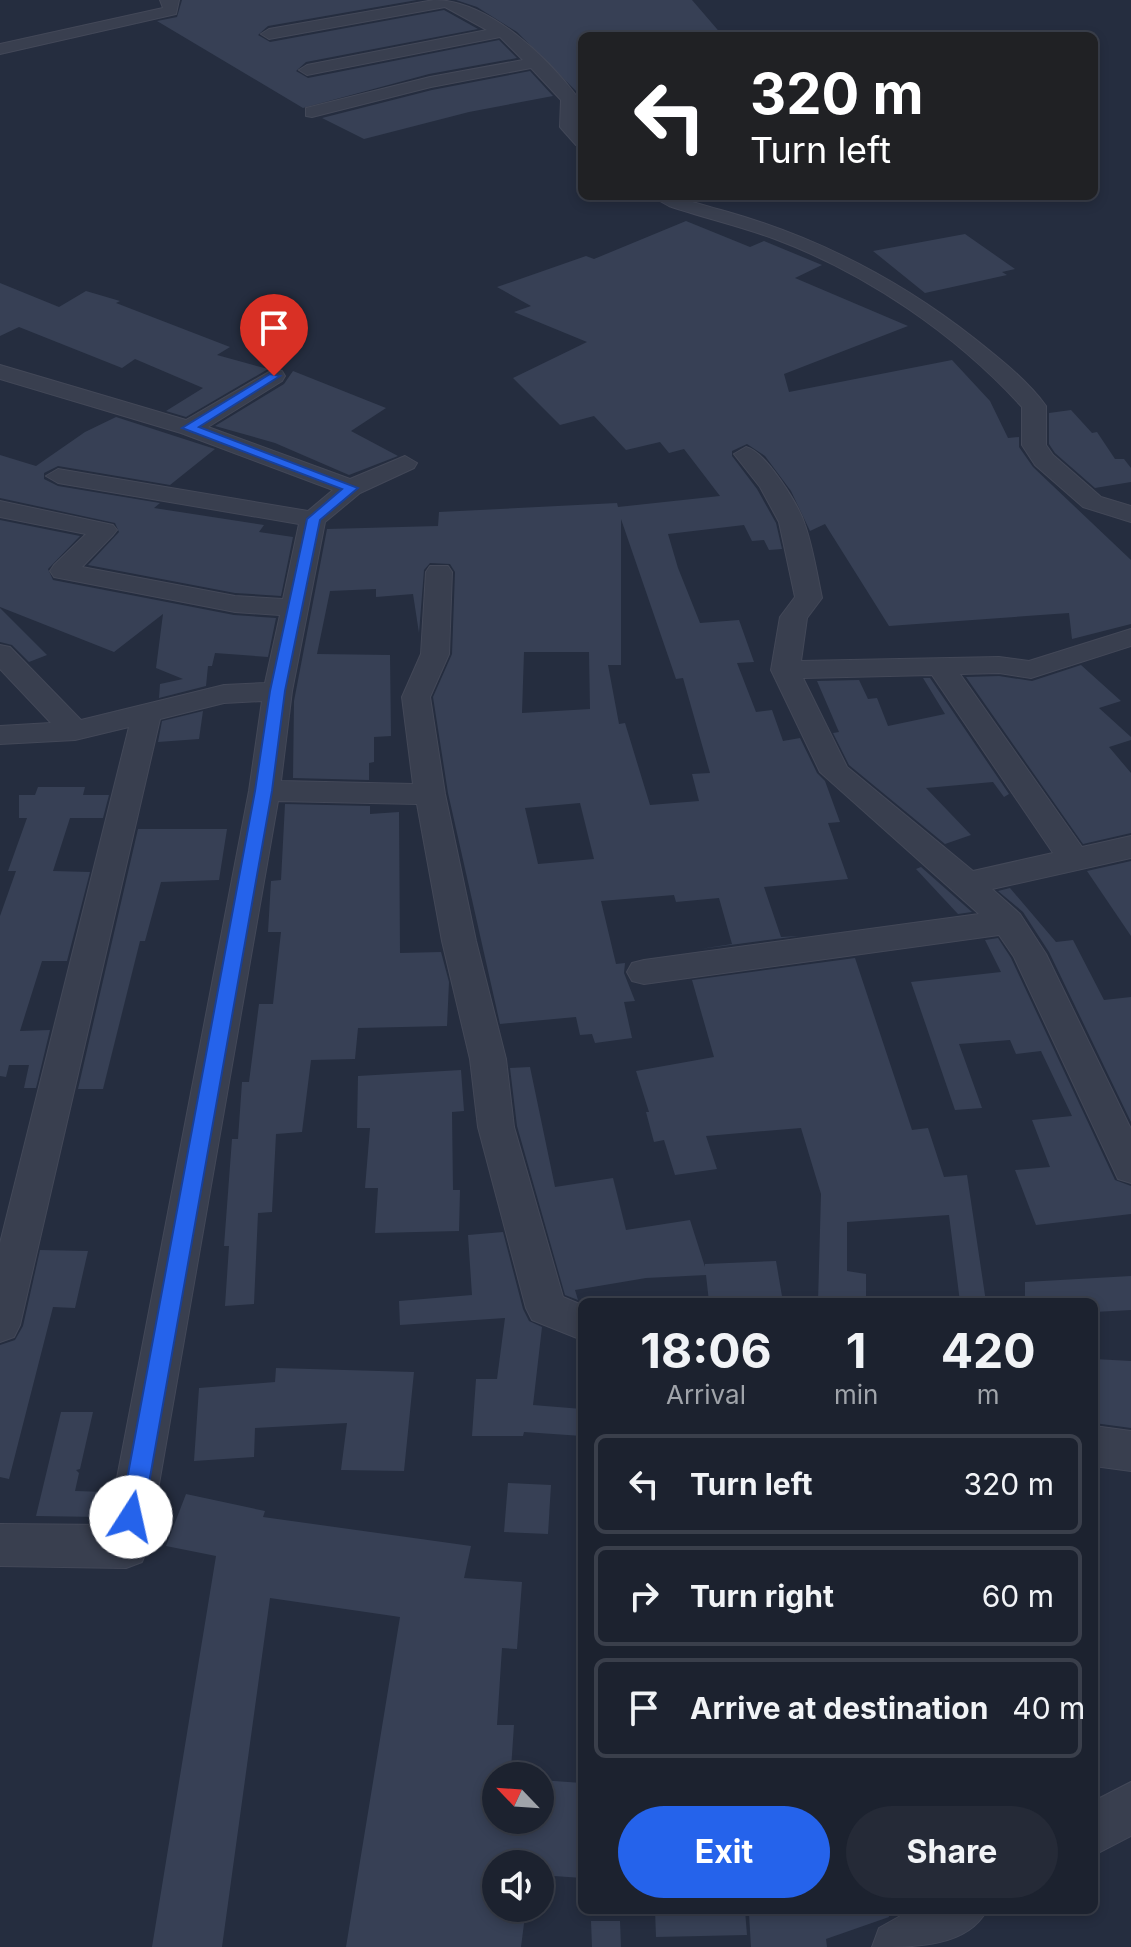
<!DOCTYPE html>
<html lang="en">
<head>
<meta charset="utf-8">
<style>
  :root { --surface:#1c222f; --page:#252a37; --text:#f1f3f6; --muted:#a0a4aa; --line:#3a3f4b; --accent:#2563eb }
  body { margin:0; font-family:Inter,sans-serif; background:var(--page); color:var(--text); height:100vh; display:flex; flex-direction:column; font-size:30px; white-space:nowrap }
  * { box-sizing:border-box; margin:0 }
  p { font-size:26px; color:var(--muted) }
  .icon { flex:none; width:44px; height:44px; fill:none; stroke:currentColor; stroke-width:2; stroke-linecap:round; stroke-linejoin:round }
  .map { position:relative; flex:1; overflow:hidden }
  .drawer { position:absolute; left:578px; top:1298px; width:520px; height:616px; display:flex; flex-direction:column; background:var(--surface); border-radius:12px; box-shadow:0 4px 12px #0003,0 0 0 2px var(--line) }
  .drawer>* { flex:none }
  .banner { position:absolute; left:578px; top:32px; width:520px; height:168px; border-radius:12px; box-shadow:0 4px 12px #0003,0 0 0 2px var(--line); background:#202124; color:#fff; overflow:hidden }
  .needle { width:52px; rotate:295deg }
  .fabs { position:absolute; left:482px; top:1762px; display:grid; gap:16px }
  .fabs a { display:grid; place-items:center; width:72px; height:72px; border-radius:50%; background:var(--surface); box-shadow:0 4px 12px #0003,0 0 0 2px var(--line); font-size:40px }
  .pin { position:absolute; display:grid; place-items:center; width:68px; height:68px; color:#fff; margin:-82px -34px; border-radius:50% 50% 50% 0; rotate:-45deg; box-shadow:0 0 8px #0007 }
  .pin .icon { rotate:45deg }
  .me { position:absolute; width:88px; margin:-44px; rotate:10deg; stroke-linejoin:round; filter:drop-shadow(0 0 6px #0008) }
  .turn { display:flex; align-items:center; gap:28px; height:168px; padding:0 40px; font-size:36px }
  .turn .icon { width:104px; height:104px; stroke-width:2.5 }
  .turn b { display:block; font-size:56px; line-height:68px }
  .eta { display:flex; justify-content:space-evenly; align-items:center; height:136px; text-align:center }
  .eta b { font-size:48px; font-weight:700; line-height:56px }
  .button { display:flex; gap:16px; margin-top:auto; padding:16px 40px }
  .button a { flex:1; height:92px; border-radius:48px; background:var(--accent); color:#fff; font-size:32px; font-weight:700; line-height:92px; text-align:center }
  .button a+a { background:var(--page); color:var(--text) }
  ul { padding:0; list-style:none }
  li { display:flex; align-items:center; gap:24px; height:100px; margin:0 16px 12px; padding:0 24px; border:4px solid var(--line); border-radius:12px }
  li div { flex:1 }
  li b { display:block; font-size:30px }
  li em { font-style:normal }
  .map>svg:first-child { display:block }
</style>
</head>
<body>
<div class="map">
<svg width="1131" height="1947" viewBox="0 0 1131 1947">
  <rect width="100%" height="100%" fill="#252d3f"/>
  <g fill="#374055" fill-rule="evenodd">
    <polygon points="182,0 417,0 268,26 258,35 270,42 444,10 478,29 306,62 296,71 308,78 499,40 517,58 429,74 303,108 157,21 177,17"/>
    <polygon points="456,0 692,0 723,36 582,36 582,93 578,93 517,32 477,7"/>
    <polygon points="530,71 553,96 469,112 364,139 322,118 432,90"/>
    <path d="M686,221l64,26 14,-6 58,24 -27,13 113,48 -124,48 5,18 163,-32 38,41 18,37 11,-1v10l14,20 98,93v64l-59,15 -3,-26 -180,13 -64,-102 -15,7 -19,-40 -26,-35 -18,-12 -15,7v5l25,33 19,34 6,26 -13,1 -5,-10 -12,1 -8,-16 -76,9 10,34 22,55 39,-3 15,42 -17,1 19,49 16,-2 11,31 17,-3 17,35 8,8 15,41 -12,1 20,56 -84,8 17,50 18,-1 -99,13 32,-5 -13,-46 -43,4 -2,-7 -73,6 15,63 9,-1 -1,10 11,28 -11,1 8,36 -37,5 -3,-9 -12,1 -4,-18 -76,7 -52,-231 -15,-96 19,-43 3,-82 -5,-8 -20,-1 -6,7 -5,63 -6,-39 -37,3v-8l-46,2 -13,63 73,1 1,81 -17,1v25l-5,1v17l-76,-2 1,-77 33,-172 111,-3 1,-14 178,-9 1,4 102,-11 -36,-47 -15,4 -9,-11 -34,8 -32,-34 -34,9 -47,-47 74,-36 -73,-30 17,-6 -34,-19 89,-31 8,3zM621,519l55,160 7,-1 27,95 -18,1 7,27 -49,4 -25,-82 -6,1 -11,-59h13zM524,652h65l1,57 -68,4zM580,803l14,56 -56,5 -13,-56z"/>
    <polygon points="965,234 1015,269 1002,272 1007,275 925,293 873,251"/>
    <polygon points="0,283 59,307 86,291 120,301 116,303 230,347 217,355 268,369 186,417 166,411 203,388 135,359 122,368 19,327 0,336"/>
    <polygon points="293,371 386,408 351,431 398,456 349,475 275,443 215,426 284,384"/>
    <polygon points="1071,410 1092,433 1097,432 1115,459 1124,459 1131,468 1131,482 1095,488 1055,453 1049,444 1049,413"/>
    <polygon points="116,417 215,449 170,485 58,466 44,473 44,479 58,486 160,503 154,508 264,525 259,532 293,537 281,596 235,593 88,565 119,532 115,523 0,498 0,455 36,466 85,432"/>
    <polygon points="0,520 80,536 48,569 53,580 234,615 276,618 268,657 215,653 212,666 208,666 206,686 159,698 160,684 183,679 156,668 163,614 114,652 0,607"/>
    <polygon points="0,608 47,655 29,662 12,645 0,642"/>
    <polygon points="1081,665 1121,701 1099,708 1131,737 1131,740 1109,747 1131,773 1131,833 1083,844 966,677 999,676 1032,681"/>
    <polygon points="923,678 930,678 1009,794 1004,797 993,782 926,788 971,835 945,844 849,765 833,733 839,732 817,681 859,680 868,699 877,698 888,726 945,714"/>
    <polygon points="203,711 199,739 158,742 162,721"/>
    <polygon points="38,787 85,787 83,795 109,795 103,818 70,818 53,871 90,872 67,961 42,961 20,1031 50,1030 36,1088 24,1088 29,1065 9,1065 6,1077 0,1076 0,916 16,871 8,871 27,818 19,818 19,795 35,795"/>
    <polygon points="285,804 370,806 370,814 399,812 400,953 441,952 449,982 447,1026 358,1028 355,1059 311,1060 302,1132 276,1134 272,1212 258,1213 254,1304 225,1306 229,1246 224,1246 232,1139 238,1139 242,1082 249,1082 259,1004 273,1004 281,932 268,932 271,881 281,880"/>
    <polygon points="138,829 227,829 219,880 161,882 145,941 140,941 103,1089 78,1089"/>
    <polygon points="1131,861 1131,936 1087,871"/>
    <polygon points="921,867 972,912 958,914 916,869"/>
    <polygon points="1010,888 1056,942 1073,940 1104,1000 1131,997 1131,1122 1049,952 1023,912 998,891"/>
    <polygon points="998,938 1011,958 1115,1180 1131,1186 1131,1214 1036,1225 1015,1170 1050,1167 1032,1120 1072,1116 1041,1051 1016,1054 1010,1040 959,1044 982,1108 955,1110 911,982 1001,972 985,940"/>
    <polygon points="855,958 912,1130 928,1128 944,1177 967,1175 986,1302 960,1302 949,1215 847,1222 847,1271 866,1274 866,1302 818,1302 821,1194 801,1128 706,1136 717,1169 675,1175 664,1140 654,1142 646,1112 649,1112 636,1071 714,1057 692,980"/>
    <polygon points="530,1067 555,1187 613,1178 626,1230 690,1220 705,1267 705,1264 776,1261 783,1302 709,1302 706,1275 646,1278 575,1290 578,1300 565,1295 517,1126 510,1068"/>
    <polygon points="461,1070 464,1111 452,1112 453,1190 460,1190 459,1231 375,1233 378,1188 365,1188 370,1128 357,1128 358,1076"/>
    <polygon points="503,1232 523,1309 529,1321 542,1327 533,1405 582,1409 582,1436 524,1432 523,1436 472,1436 476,1379 497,1379 505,1318 400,1325 399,1301 472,1295 468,1235"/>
    <polygon points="40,1250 88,1251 75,1308 53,1307 9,1479 0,1477 0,1345 15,1340 23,1326"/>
    <polygon points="1131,1276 1131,1310 1094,1312 1094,1302 1025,1302 1025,1282"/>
    <polygon points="1094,1359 1131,1361 1131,1428 1094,1423"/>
    <polygon points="276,1368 414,1372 404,1471 341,1470 347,1423 255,1428 254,1457 194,1461 199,1388 275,1382"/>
    <polygon points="61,1412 93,1412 80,1469 76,1470 79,1473 75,1491 107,1492 101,1517 36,1516"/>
    <polygon points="508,1483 551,1485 548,1534 504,1532"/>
    <polygon points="186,1494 265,1511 263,1517 471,1546 464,1578 522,1582 517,1649 502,1648 497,1725 514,1725 511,1769 533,1771 533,1776 496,1776 496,1820 540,1820 540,1780 582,1783 582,1878 540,1875 540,1864 496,1864 496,1908 526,1908 521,1947 346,1947 400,1617 270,1598 222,1947 152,1947 216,1556 166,1546"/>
    <polygon points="655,1910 745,1910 747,1935 656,1937"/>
    <polygon points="888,1911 889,1917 826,1939 827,1947 751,1947 749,1914"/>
    <polygon points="591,1921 620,1921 621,1947 592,1947"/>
  </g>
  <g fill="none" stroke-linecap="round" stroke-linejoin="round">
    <g stroke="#434858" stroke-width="2">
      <g id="street">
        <polygon points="160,0 179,0 176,14 0,54 0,44 163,8"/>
        <path d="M434,0c55,0 114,58 145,99 -5,19 3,29 3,47l-6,-1 -16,-18 1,-27 -30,-32 -100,19 -119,30 -6,-1v-8l124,-31 93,-17 -23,-23 -193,38 -8,-5 8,-5 180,-35 -42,-23 -176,32 -8,-5 8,-5z"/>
        <path d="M651,196c28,0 50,9 77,16 91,26 172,68 247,127 25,20 52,41 71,67v39l7,10 48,42 30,9v16l-48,-15 -48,-42 -13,-20v-38c-65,-72 -156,-134 -247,-168 -35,-13 -71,-21 -106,-33z"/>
        <polygon points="0,365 186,420 274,369 282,371 285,376 282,381 208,427 350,479 405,456 417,463 414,468 360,493 325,522 292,691 281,781 413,784 402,697 421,654 426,572 430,566 448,566 452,572 449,654 430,697 445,794 476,941 506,1059 514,1127 563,1297 582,1305 582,1340 532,1320 526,1308 478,1127 470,1059 442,941 417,804 278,801 148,1547 142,1562 126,1568 0,1566 0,1524 108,1525 249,791 262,701 224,703 160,719 20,1325 14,1337 0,1342 0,1243 129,727 75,740 0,744 0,726 51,723 0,669 0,645 10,647 81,720 224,685 265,683 280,615 235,612 54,577 50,571 54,565 86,534 0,517 0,501 113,525 117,530 113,535 82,567 235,596 283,599 299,524 58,483 46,476 58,469 308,511 333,490 181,433 0,379"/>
        <path d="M746,447c20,5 53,58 59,78 8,23 12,49 17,73l-15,20 -6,43 198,-4 30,4 102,-32v17l-100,32 -32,-5 -39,1 122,173 49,-11v22l-139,31 28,25 26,40 85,175v54l-13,-4 -104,-222 -15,-22 -355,49 -12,-3 -5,-9 5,-9 12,-3 335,-46 -159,-142 -49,-102 9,-53 15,-20 -16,-75 -19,-35 -26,-33zM932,675l121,178 -80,18 -126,-104 -44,-89z"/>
        <polygon points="1094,1426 1131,1431 1131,1471 1094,1466"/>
        <polygon points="1131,1782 1131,1836 1094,1855 1094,1801"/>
        <path d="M911,1910h76c-20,37 -71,37 -115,37l7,-19z"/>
      </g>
    </g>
    <use href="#street" fill="#393f4f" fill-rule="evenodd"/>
  </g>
  <polygon fill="#2563eb" stroke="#184099" stroke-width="2" points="270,374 280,376 199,427 358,488 320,520 285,691 272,791 143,1517 140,1525 131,1528 123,1525 120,1517 255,791 270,691 307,519 342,489 182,428"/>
</svg>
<div class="fabs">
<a><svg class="needle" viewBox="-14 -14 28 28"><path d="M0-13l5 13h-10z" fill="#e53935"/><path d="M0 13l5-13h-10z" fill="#a0a4aa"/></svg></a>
<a><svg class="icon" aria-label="sound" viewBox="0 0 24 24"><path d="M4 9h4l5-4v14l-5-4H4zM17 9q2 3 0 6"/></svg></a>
</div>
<div class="pin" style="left:274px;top:376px;background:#d93025"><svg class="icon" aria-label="arrive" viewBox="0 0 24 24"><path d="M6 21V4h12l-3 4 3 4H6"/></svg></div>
<svg class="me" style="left:131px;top:1517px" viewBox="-20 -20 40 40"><circle r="19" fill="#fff"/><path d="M0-13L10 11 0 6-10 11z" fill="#2563eb"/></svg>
<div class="banner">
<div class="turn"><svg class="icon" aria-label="left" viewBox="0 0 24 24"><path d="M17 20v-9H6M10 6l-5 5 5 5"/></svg><div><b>320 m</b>Turn left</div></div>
</div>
<section class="drawer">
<div class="eta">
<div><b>18:06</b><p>Arrival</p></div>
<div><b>1</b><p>min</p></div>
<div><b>420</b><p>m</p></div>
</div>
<ul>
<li><svg class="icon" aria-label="left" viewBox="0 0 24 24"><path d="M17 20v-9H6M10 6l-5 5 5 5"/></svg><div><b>Turn left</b></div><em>320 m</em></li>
<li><svg class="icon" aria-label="right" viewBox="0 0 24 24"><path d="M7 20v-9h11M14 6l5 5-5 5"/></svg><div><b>Turn right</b></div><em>60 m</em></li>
<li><svg class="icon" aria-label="arrive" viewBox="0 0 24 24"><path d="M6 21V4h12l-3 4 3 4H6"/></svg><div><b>Arrive at destination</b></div><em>40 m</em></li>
</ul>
<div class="button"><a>Exit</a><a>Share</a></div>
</section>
</div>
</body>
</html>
